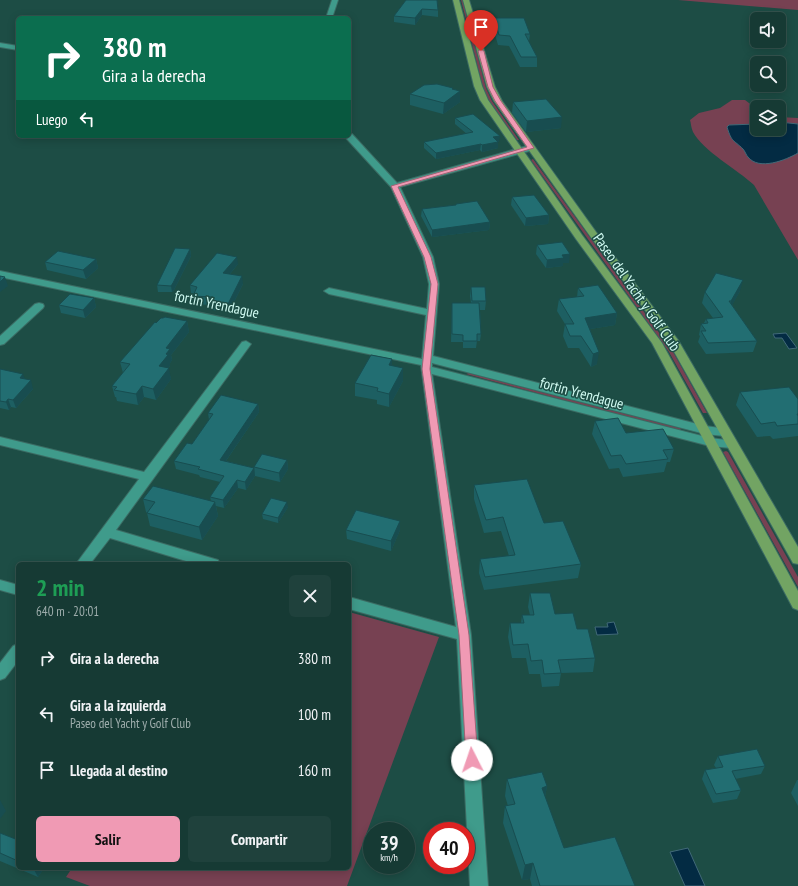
<!DOCTYPE html>
<html lang="es">
<head>
<meta charset="utf-8">
<style>
  :root { --surface:#163a34; --page:#1f413c; --text:#f1f3f6; --muted:#9eadac; --line:#35544f; --accent:#f09ab4 }
  body { margin:0; font-family:"PT Sans Narrow",sans-serif; background:var(--page); color:var(--text); height:100vh; display:flex; flex-direction:column; font-size:15px; white-space:nowrap }
  * { box-sizing:border-box; margin:0 }
  p { font-size:13px; color:var(--muted) }
  .icon { flex:none; width:22px; height:22px; fill:none; stroke:currentColor; stroke-width:2; stroke-linecap:round; stroke-linejoin:round }
  .map { position:relative; flex:1; overflow:hidden }
  .drawer { position:absolute; left:16px; top:562px; width:335px; height:308px; display:flex; flex-direction:column; background:var(--surface); border-radius:6px; box-shadow:0 2px 10px #0003,0 0 0 1px var(--line) }
  .drawer>* { flex:none }
  .banner { position:absolute; left:16px; top:16px; width:335px; height:122px; border-radius:6px; box-shadow:0 2px 10px #0003,0 0 0 1px var(--line); background:#0b6e4f; color:#fff; overflow:hidden }
  .controls { position:absolute; left:750px; top:12px; display:grid; gap:8px }
  .controls a { display:grid; place-items:center; width:36px; height:36px; border-radius:6px; background:var(--surface); box-shadow:0 2px 10px #0003,0 0 0 1px var(--line); font-size:20px }
  .speed { position:absolute; left:363px; top:822px; display:flex; gap:8px; font-size:20px; font-weight:700; text-align:center }
  .speed>* { display:grid; place-content:center; width:52px; height:52px; border-radius:50%; background:var(--surface); box-shadow:0 2px 10px #0003,0 0 0 1px var(--line); line-height:1 }
  .speed small { font-size:10px; font-weight:400 }
  .speed .limit { border:6px solid #d22; background:#fff; color:#111 }
  .pin { position:absolute; display:grid; place-items:center; width:34px; height:34px; color:#fff; margin:-41px -17px; border-radius:50% 50% 50% 0; rotate:-45deg; box-shadow:0 0 4px #0007 }
  .pin .icon { rotate:45deg }
  .me { position:absolute; width:44px; margin:-22px; rotate:356deg; stroke-linejoin:round; filter:drop-shadow(0 0 3px #0008) }
  .turn { display:flex; align-items:center; gap:14px; height:84px; padding:0 20px; font-size:18px }
  .turn .icon { width:52px; height:52px; stroke-width:2.5 }
  .turn b { display:block; font-size:28px; line-height:34px }
  .then { display:flex; align-items:center; height:38px; padding:0 20px; background:#0003; gap:8px; font-size:15px }
  .round { display:grid; place-items:center; flex:none; width:42px; height:42px; border-radius:6px; background:var(--page) }
  .headline { display:flex; align-items:center; justify-content:space-between; height:68px; padding:0 20px }
  h1 { font-size:24px; font-weight:700; line-height:30px; color:#1e9e55 }
  .cta { display:flex; gap:8px; margin-top:auto; padding:8px 20px }
  .cta a { flex:1; height:46px; border-radius:6px; background:var(--accent); color:#111; font-size:16px; font-weight:700; line-height:46px; text-align:center }
  .cta a+a { background:var(--page); color:var(--text) }
  ul { padding:0; list-style:none }
  li { display:flex; align-items:center; gap:12px; height:56px; padding:0 20px }
  li div { flex:1 }
  li b { display:block; font-size:15px }
  li em { font-style:normal }
  .map>svg:first-child { display:block }
</style>
</head>
<body>
<div class="map">
<svg width="798" height="886" viewBox="0 0 798 886">
  <rect width="100%" height="100%" fill="#1d4d45"/>
  <g fill="#774152">
    <polygon points="461,0 463,0 486,88 492,101 519,140 517,140 489,101 483,88"/>
    <polygon points="678,0 798,0 798,10"/>
    <path d="M732,100h13l12,9v20h22v-12l19,1v142l-44,-75c-17,-16 -51,-34 -61,-53 -2,-4 -2,-9 -3,-12l9,-7 21,-5z"/>
    <polygon points="533,159 673,352 707,413 703,413 669,352 531,160"/>
    <polygon points="469,373 680,428 681,429 679,431 466,374"/>
    <polygon points="726,451 728,452 798,577 798,587 723,452"/>
    <polygon points="349,612 439,637 347,886 90,886 66,877 72,868 349,868"/>
  </g>
  <g fill="#032b43" stroke="#416978">
    <path d="M779,122l19,2v29c-12,7 -39,18 -50,4 -2,-2 -3,-6 -5,-8 -10,-10 -11,-6 -16,-22l2,-2 28,-1v5h22z"/>
    <polygon points="786,333 797,348 789,349 782,338 775,338 773,334"/>
    <polygon points="614,622 618,634 597,635 595,627 608,627 607,623"/>
    <polygon points="688,848 705,886 685,886 670,852"/>
  </g>
  <g fill="none" stroke-linecap="round" stroke-linejoin="round">
    <g stroke="#3b6b63" stroke-width="2">
      <g id="minor">
        <polygon points="332,0 338,0 332,18 326,18"/>
        <polygon points="0,43 18,46 18,50 0,47"/>
        <polygon points="349,134 352,134 397,183 527,146 533,146 534,148 533,150 400,187 433,257 439,284 433,356 705,426 728,429 730,432 728,435 724,436 705,434 432,363 432,367 710,438 735,441 737,444 735,447 731,448 710,446 432,374 471,635 488,886 470,886 457,639 349,609 349,597 456,627 421,365 0,277 0,271 422,359 426,315 329,294 324,291 329,288 427,309 429,284 423,257 391,187 346,138 345,136 349,136"/>
        <polygon points="39,303 43,304 44,306 43,308 4,344 0,345 0,336 35,304"/>
        <polygon points="246,341 251,344 116,530 218,560 220,564 196,564 110,538 90,564 76,564 139,479 0,445 0,437 144,472 242,342"/>
        <polygon points="0,580 18,585 18,595 0,590"/>
        <polygon points="18,644 18,661 5,678 0,680 0,663 13,646"/>
      </g>
    </g>
    <g stroke="#3b6b63" stroke-width="2">
      <g id="major">
        <polygon points="453,0 459,0 482,86 488,100 582,235 662,343 798,591 798,610 793,608 652,343 576,239 480,100 474,86"/>
        <polygon points="463,0 469,0 495,87 502,101 596,232 678,340 798,547 798,564 793,563 668,341 590,236 494,101 487,87"/>
      </g>
    </g>
    <use href="#minor" fill="#3f9b8b" fill-rule="evenodd"/>
    <use href="#major" fill="#72a463" fill-rule="evenodd"/>
  </g>
  <g fill="#1d5f62">
    <polygon points="405,2 438,10 438,17 422,15 415,25 394,22 394,16"/>
    <polygon points="494,18 530,34 529,42 537,57 537,67 520,67 509,46 498,45 493,28"/>
    <polygon points="453,88 453,89 460,91 460,102 443,114 410,105 410,94"/>
    <polygon points="513,102 561,128 526,132 512,113"/>
    <polygon points="455,118 499,142 498,142 498,148 482,152 480,150 436,159 424,148 424,142 467,134 455,124"/>
    <polygon points="512,197 549,215 548,224 525,226 511,205"/>
    <polygon points="456,204 490,222 489,230 432,237 421,216 422,209 456,205"/>
    <polygon points="537,245 569,263 563,263 563,266 546,268 536,254"/>
    <polygon points="190,249 191,256 174,290 172,292 158,292 157,285"/>
    <polygon points="96,259 98,268 86,279 47,270 45,262"/>
    <polygon points="238,264 230,274 243,284 229,312 212,310 211,305 194,304 193,296 194,294 191,293 190,285"/>
    <polygon points="471,287 486,301 485,310 480,310 481,334 480,341 477,341 476,348 463,348 463,342 451,342 452,303 471,303 470,296"/>
    <polygon points="578,288 617,313 615,325 590,329 597,364 591,367 579,348 568,348 563,336 565,324 557,311 559,299 577,297"/>
    <polygon points="740,291 732,305 757,341 753,352 706,354 698,342 700,336 699,335 701,324 704,323 706,319 713,318 702,303 705,292"/>
    <polygon points="94,298 96,307 85,318 61,313 59,305"/>
    <polygon points="187,321 189,332 171,355 172,360 170,363 170,366 168,368 171,379 156,400 144,397 138,405 117,401 116,397 115,397 112,386 123,373 120,362 156,323"/>
    <polygon points="392,366 403,381 389,407 377,404 377,400 355,396 355,383"/>
    <polygon points="0,369 25,379 33,389 16,408 11,407 9,410 0,408"/>
    <polygon points="740,392 798,399 798,436 773,439 770,436 757,437 736,405"/>
    <polygon points="258,404 259,412 226,461 254,468 255,476 246,490 238,488 224,508 216,506 218,516 202,540 150,526 147,513 146,512 143,499 211,501 210,497 220,482 200,477 199,475 176,469 174,461 192,444 209,420 208,413"/>
    <polygon points="595,421 626,433 674,449 670,462 667,462 664,472 623,477 619,468 609,469 592,434"/>
    <polygon points="287,460 288,469 280,482 255,476 254,467"/>
    <polygon points="474,485 544,523 581,564 578,578 484,590 479,573 480,559 509,556 501,531 484,533 474,499"/>
    <polygon points="288,507 278,523 263,519 262,514"/>
    <polygon points="400,521 400,530 391,551 347,539 346,530"/>
    <polygon points="530,593 555,614 577,629 595,658 593,672 561,673 559,686 542,687 540,674 529,674 526,658 512,658 508,637 510,623 521,623 522,615 530,615 528,607"/>
    <polygon points="718,756 765,766 761,774 735,779 741,790 737,799 713,803 702,779 705,770 716,768 714,765"/>
    <polygon points="507,779 547,786 545,797 564,848 635,886 532,886 530,879 522,880 503,823 505,806 508,806 505,796"/>
    <polygon points="797,780 798,780 798,806 791,793"/>
    <polygon points="0,833 18,840 18,868 44,868 38,877 0,861"/>
  </g>
  <g fill="#184d50">
    <polygon points="422,9 422,15 415,25 415,18"/>
    <polygon points="453,88 453,96 460,91 460,102 443,114 444,103 452,89"/>
    <polygon points="562,117 561,128 526,132 527,121"/>
    <polygon points="500,136 499,142 493,143 493,137"/>
    <polygon points="498,142 498,148 482,152 482,145"/>
    <polygon points="481,144 480,150 436,159 436,153"/>
    <polygon points="549,215 548,224 525,226 526,218"/>
    <polygon points="490,222 489,230 432,237 432,230"/>
    <polygon points="190,249 191,256 174,290 172,292 171,286"/>
    <polygon points="570,254 569,263 563,263 563,266 546,268 547,260 562,255"/>
    <polygon points="237,257 238,264 224,281 223,273"/>
    <polygon points="96,259 98,268 86,279 83,270"/>
    <polygon points="242,276 243,284 229,312 228,304"/>
    <polygon points="5,277 8,286 0,292 0,282"/>
    <polygon points="743,280 740,291 729,311 731,301"/>
    <polygon points="94,298 96,307 85,318 83,310"/>
    <polygon points="617,313 615,325 584,330 585,318"/>
    <polygon points="187,321 189,332 171,355 172,360 170,363 170,366 162,377 159,366 166,354 166,348"/>
    <polygon points="599,352 597,364 591,367 593,354"/>
    <polygon points="392,359 392,372 389,365"/>
    <polygon points="169,368 171,379 156,400 153,389"/>
    <polygon points="403,368 403,381 389,407 389,394"/>
    <polygon points="23,374 26,382 20,378"/>
    <polygon points="31,380 33,389 16,408 13,400"/>
    <polygon points="142,386 144,397 138,405 136,394"/>
    <polygon points="8,399 11,407 9,410 6,402"/>
    <polygon points="258,404 259,412 221,468 220,460"/>
    <polygon points="287,460 288,469 280,482 279,473"/>
    <polygon points="254,468 255,476 246,490 245,482"/>
    <polygon points="237,480 238,488 224,508 223,500"/>
    <polygon points="215,502 218,516 202,540 199,527"/>
    <polygon points="287,502 288,507 278,523 278,518"/>
    <polygon points="400,521 400,530 391,551 391,541"/>
    <polygon points="547,786 544,803 542,788"/>
    <polygon points="0,800 6,811 0,819"/>
    <polygon points="533,863 530,879 522,880 525,865"/>
    <polygon points="33,868 44,868 38,877"/>
  </g>
  <g fill="#226e72" stroke="#184d50">
    <polygon points="406,0 437,0 438,10 422,9 415,18 394,16"/>
    <polygon points="494,18 524,18 530,34 525,34 537,57 521,57 510,36 499,35"/>
    <polygon points="437,84 453,88 452,89 460,91 444,103 410,94 424,85"/>
    <polygon points="546,99 562,117 527,121 513,102"/>
    <polygon points="473,114 500,136 493,137 498,142 482,145 481,144 436,153 424,142 473,132 455,118"/>
    <polygon points="534,195 549,215 526,218 512,197"/>
    <polygon points="477,201 490,222 432,230 422,209 456,205 456,204"/>
    <polygon points="562,242 570,254 562,255 564,258 547,260 537,245"/>
    <polygon points="175,248 190,249 173,283 171,286 157,285"/>
    <polygon points="58,251 96,259 83,270 45,262"/>
    <polygon points="217,253 237,257 223,273 242,276 228,304 211,302 213,297 193,296 197,287 190,285"/>
    <polygon points="716,273 743,280 731,301 729,301 757,341 708,343 701,331 706,331 701,324 708,323 706,319 723,317 705,292"/>
    <polygon points="0,276 5,277 0,282"/>
    <polygon points="598,285 617,313 585,318 599,352 593,354 581,336 570,336 565,324 574,324 559,299 584,296 578,288"/>
    <polygon points="471,287 485,287 486,301 472,301"/>
    <polygon points="70,294 94,298 83,310 59,305"/>
    <polygon points="452,303 479,303 481,334 477,334 477,341 463,341 463,335 452,334"/>
    <polygon points="165,317 187,321 166,348 170,349 166,354 168,355 159,366 169,368 153,389 142,386 136,394 114,390 117,387 112,386 130,364 120,362 155,322 156,323 161,318 163,318"/>
    <polygon points="371,355 392,359 389,365 403,368 389,394 377,391 378,388 355,383"/>
    <polygon points="0,369 23,374 20,378 31,380 13,400 8,399 6,402 0,401"/>
    <polygon points="789,387 798,399 798,414 797,414 798,416 798,424 777,426 775,422 761,424 740,392"/>
    <polygon points="221,395 258,404 220,460 254,468 245,482 237,480 223,500 210,497 224,476 198,469 200,467 174,461 187,443 192,444 213,414 208,413"/>
    <polygon points="618,418 626,433 663,429 674,449 663,450 668,459 626,464 621,455 611,456 595,421"/>
    <polygon points="262,454 287,460 279,473 254,467"/>
    <polygon points="527,479 544,523 563,521 581,564 485,577 480,559 515,555 503,517 486,520 474,485"/>
    <polygon points="153,486 215,502 199,527 147,513 155,502 143,499"/>
    <polygon points="271,498 287,502 278,518 262,514"/>
    <polygon points="356,510 400,521 391,541 346,530"/>
    <polygon points="530,593 550,593 555,614 573,613 577,629 588,629 595,658 558,660 561,673 544,674 542,660 531,661 528,644 513,645 510,623 524,623 522,615 534,615"/>
    <polygon points="757,749 765,766 732,771 741,790 716,794 705,770 723,767 718,756"/>
    <polygon points="542,772 547,786 542,788 564,848 615,837 635,886 540,886 533,863 525,865 505,806 515,804 507,779"/>
    <polygon points="0,833 18,840 18,861 0,853"/>
  </g>
  <polygon fill="#f09ab4" stroke="#9c6475" points="481,49 484,51 493,87 501,101 534,148 398,187 431,257 438,284 430,369 469,635 478,760 476,764 472,766 467,764 466,760 459,635 422,369 431,284 424,257 391,186 527,147 495,101 488,87 478,51"/>
  <g text-anchor="middle" dominant-baseline="central" stroke-width="3" stroke-linejoin="round" paint-order="stroke">
    <g font-size="15" fill="#d1fbf2" stroke="#1d4d45">
      <text transform="translate(637 292) rotate(55)">Paseo del Yacht y Golf Club</text>
      <text transform="translate(217 304) rotate(12)">fortin Yrendague</text>
      <text transform="translate(582 393) rotate(15)">fortin Yrendague</text>
    </g>
  </g>
</svg>
<div class="controls">
<a><svg class="icon" aria-label="sound" viewBox="0 0 24 24"><path d="M4 9h4l5-4v14l-5-4H4zM17 9q2 3 0 6"/></svg></a>
<a><svg class="icon" aria-label="search" viewBox="0 0 24 24"><circle cx="10" cy="10" r="6"/><path d="M15 15l6 6"/></svg></a>
<a><svg class="icon" aria-label="layers" viewBox="0 0 24 24"><path d="M12 4l9 5-9 5-9-5zM3 14l9 5 9-5"/></svg></a>
</div>
<div class="speed"><div>39<small>km/h</small></div><div class="limit">40</div></div>
<div class="pin" style="left:481px;top:51px;background:#d93025"><svg class="icon" aria-label="arrive" viewBox="0 0 24 24"><path d="M6 21V4h12l-3 4 3 4H6"/></svg></div>
<svg class="me" style="left:472px;top:760px" viewBox="-20 -20 40 40"><circle r="19" fill="#fff"/><path d="M0-13L10 11 0 6-10 11z" fill="#f09ab4"/></svg>
<div class="banner">
<div class="turn"><svg class="icon" aria-label="right" viewBox="0 0 24 24"><path d="M7 20v-9h11M14 6l5 5-5 5"/></svg><div><b>380 m</b>Gira a la derecha</div></div>
<div class="then">Luego<svg class="icon" aria-label="left" viewBox="0 0 24 24"><path d="M17 20v-9H6M10 6l-5 5 5 5"/></svg></div>
</div>
<section class="drawer">
<div class="headline"><div><h1>2 min</h1><p>640 m · 20:01</p></div><a class="round"><svg class="icon" aria-label="close" viewBox="0 0 24 24"><path d="M6 6l12 12M18 6L6 18"/></svg></a></div>
<ul>
<li><svg class="icon" aria-label="right" viewBox="0 0 24 24"><path d="M7 20v-9h11M14 6l5 5-5 5"/></svg><div><b>Gira a la derecha</b></div><em>380 m</em></li>
<li><svg class="icon" aria-label="left" viewBox="0 0 24 24"><path d="M17 20v-9H6M10 6l-5 5 5 5"/></svg><div><b>Gira a la izquierda</b><p>Paseo del Yacht y Golf Club</p></div><em>100 m</em></li>
<li><svg class="icon" aria-label="arrive" viewBox="0 0 24 24"><path d="M6 21V4h12l-3 4 3 4H6"/></svg><div><b>Llegada al destino</b></div><em>160 m</em></li>
</ul>
<div class="cta"><a>Salir</a><a>Compartir</a></div>
</section>
</div>
</body>
</html>
